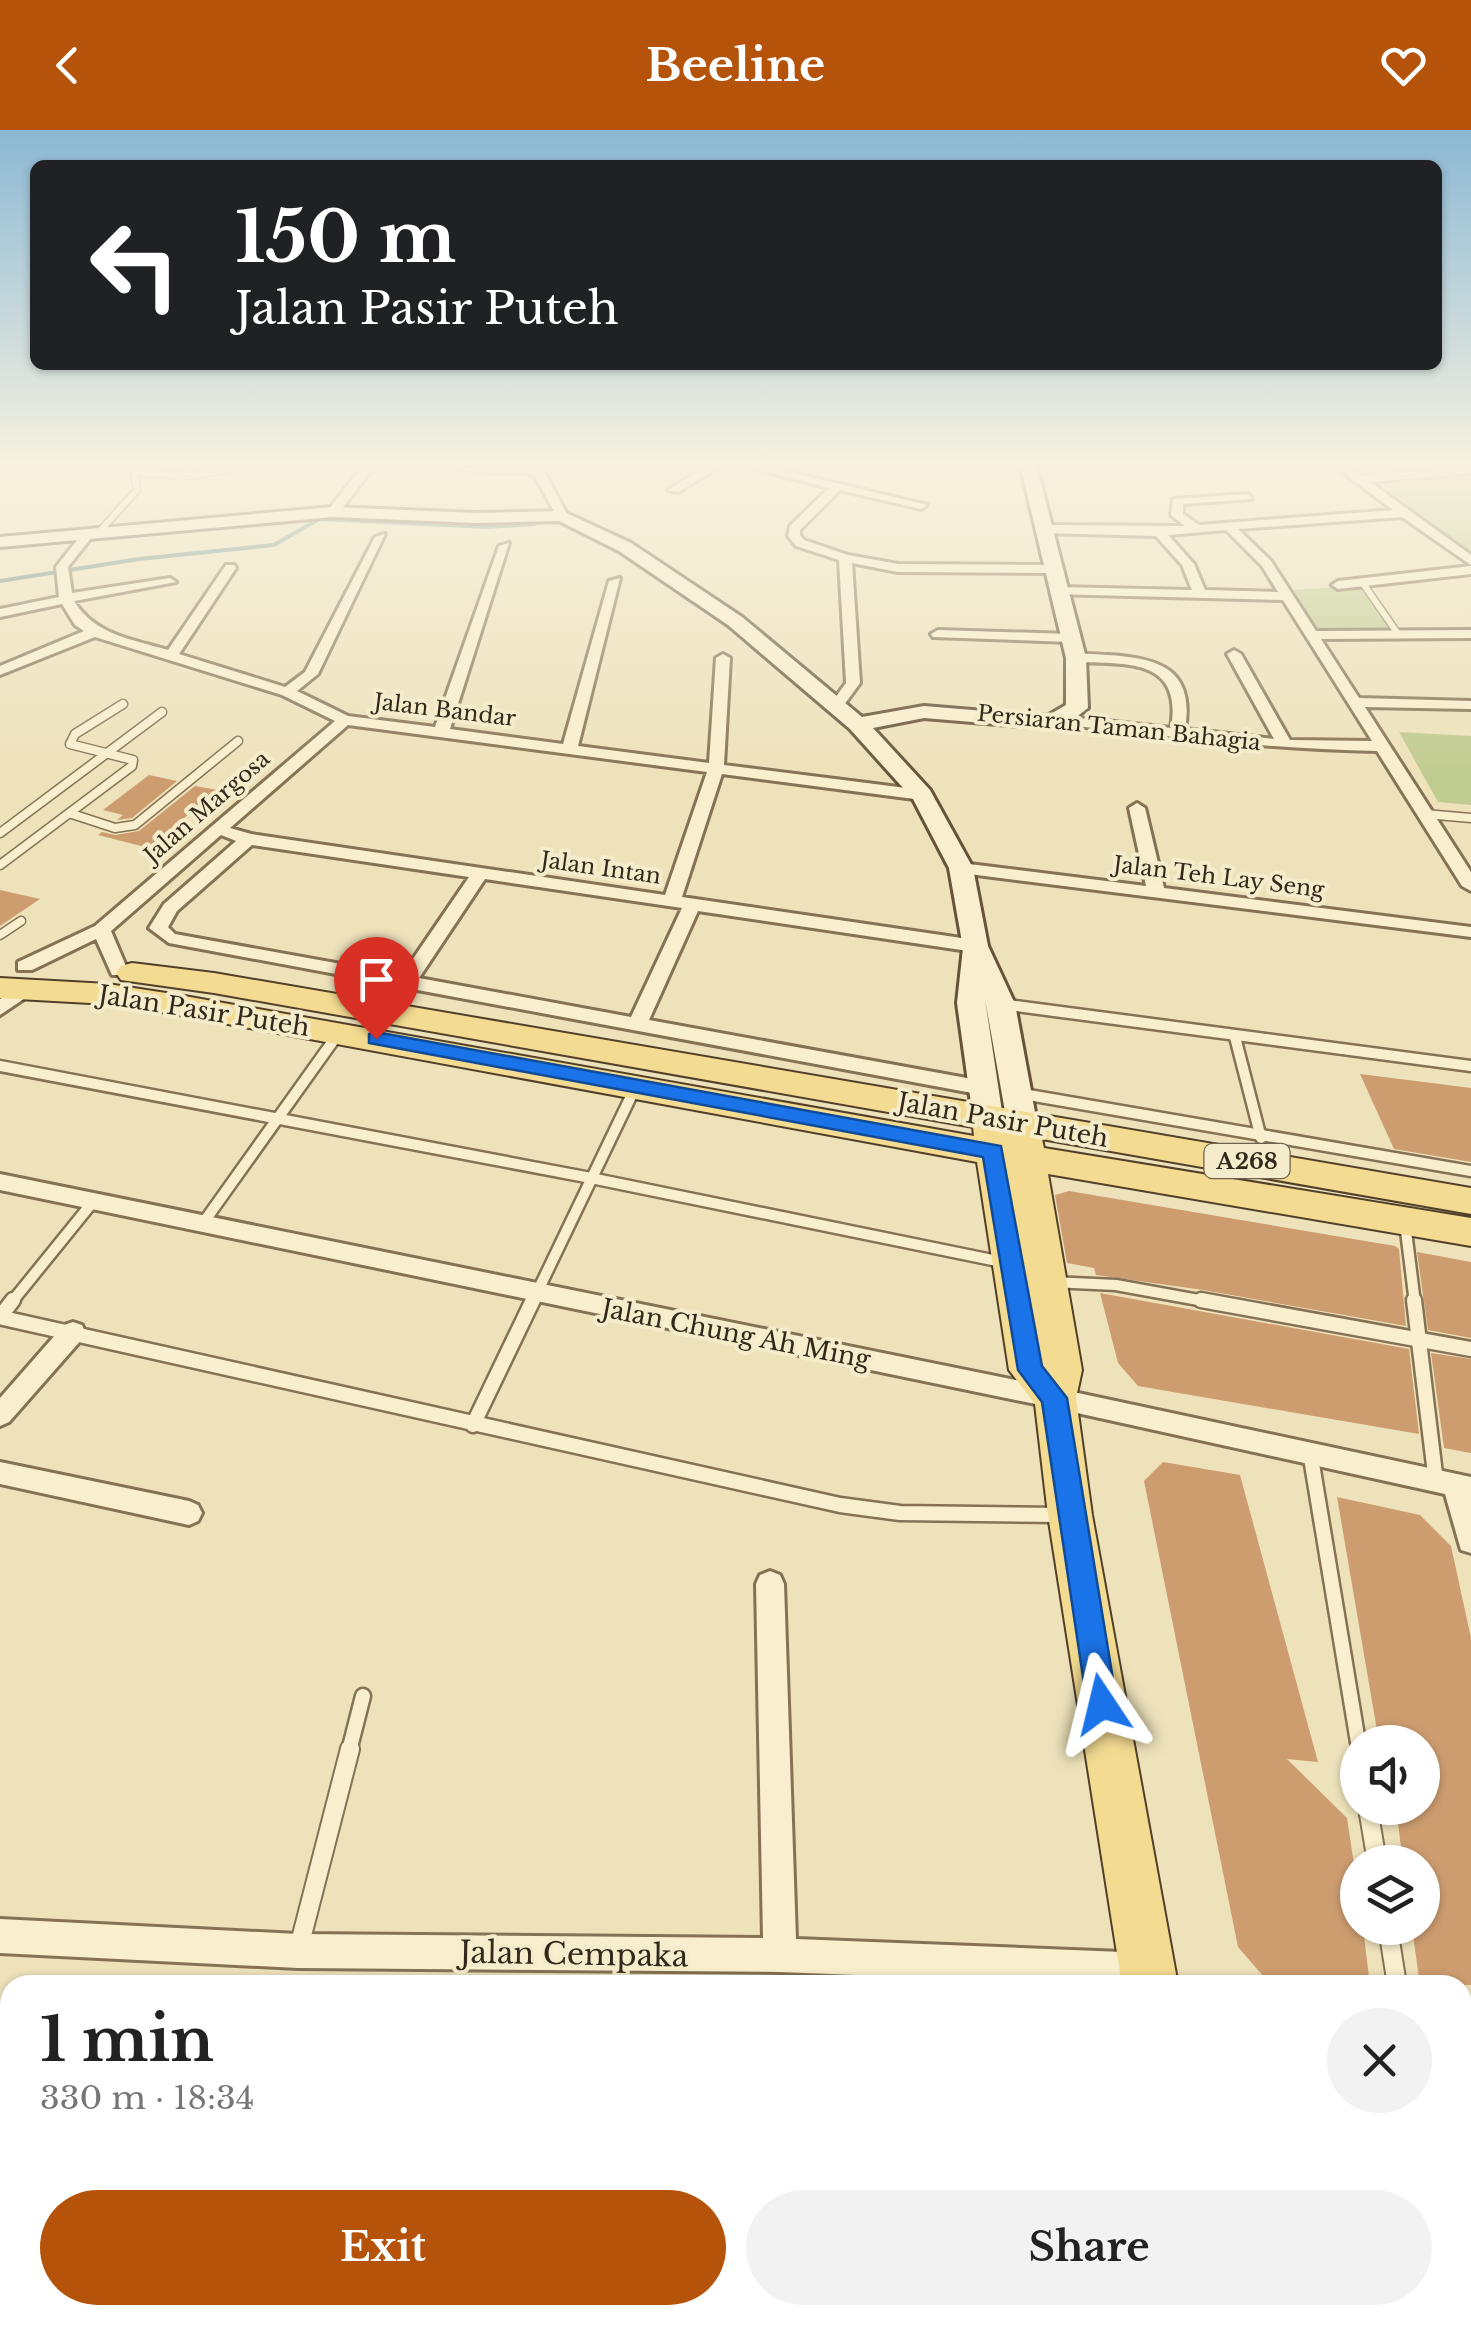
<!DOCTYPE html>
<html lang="en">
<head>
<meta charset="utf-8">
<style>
  :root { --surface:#fff; --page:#f2f2f2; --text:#222; --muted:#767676; --accent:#b45309 }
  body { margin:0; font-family:"Libre Baskerville",serif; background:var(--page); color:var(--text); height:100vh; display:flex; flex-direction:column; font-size:38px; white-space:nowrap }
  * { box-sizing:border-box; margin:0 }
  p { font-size:32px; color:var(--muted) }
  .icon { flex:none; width:55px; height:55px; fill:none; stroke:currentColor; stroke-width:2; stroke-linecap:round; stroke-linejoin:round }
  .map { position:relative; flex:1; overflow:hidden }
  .drawer { position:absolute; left:0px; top:1845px; width:1472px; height:350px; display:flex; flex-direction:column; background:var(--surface); border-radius:30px 30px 0 0; box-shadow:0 2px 8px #0004 }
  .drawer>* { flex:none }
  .hud { position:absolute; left:30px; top:30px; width:1412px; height:210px; border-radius:15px; box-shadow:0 2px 8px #0004; background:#202124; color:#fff; overflow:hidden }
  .fabs { position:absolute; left:1340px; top:1595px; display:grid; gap:20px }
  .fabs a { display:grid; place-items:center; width:100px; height:100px; border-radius:50%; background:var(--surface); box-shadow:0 2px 8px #0004; font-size:50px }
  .pin { position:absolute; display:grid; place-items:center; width:85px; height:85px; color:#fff; margin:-102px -42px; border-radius:50% 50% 50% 0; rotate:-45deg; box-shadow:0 0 10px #0007 }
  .pin .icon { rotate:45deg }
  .me { position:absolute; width:110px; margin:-55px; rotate:350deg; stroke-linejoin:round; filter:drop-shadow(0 0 8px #0008) }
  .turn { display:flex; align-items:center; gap:35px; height:210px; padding:0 40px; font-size:45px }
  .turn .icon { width:130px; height:130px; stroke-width:2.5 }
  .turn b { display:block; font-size:70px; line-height:85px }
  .round { display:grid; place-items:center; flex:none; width:105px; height:105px; border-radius:52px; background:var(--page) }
  .overview { display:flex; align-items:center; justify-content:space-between; height:170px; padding:0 40px }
  h1 { font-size:60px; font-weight:700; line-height:75px }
  .button { display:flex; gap:20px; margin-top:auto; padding:20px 40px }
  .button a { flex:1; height:115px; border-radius:60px; background:var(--accent); color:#fff; font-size:40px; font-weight:700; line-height:115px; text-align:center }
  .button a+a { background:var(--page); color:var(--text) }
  header { display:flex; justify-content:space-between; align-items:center; height:130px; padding:0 40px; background:var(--accent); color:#fff; font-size:45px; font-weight:700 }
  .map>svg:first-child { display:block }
</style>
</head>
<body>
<header><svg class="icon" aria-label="back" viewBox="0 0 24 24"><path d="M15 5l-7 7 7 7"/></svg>Beeline<svg class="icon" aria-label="heart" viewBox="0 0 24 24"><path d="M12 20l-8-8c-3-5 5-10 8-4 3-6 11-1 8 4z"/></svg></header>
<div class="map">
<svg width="1471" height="2195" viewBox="0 0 1471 2195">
  <rect width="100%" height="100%" fill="#eee2bb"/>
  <g fill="#c0cb90">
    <polygon points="1471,344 1471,423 1377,351"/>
    <polygon points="1359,456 1390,500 1317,501 1292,460"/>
    <polygon points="1399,602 1471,606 1471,675 1438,672"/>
  </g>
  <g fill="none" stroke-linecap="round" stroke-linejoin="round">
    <polyline stroke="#678c85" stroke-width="4" points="0,451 139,429 274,415 319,389 486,397 535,394"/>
  </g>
  <g fill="#cd9d70">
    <polygon points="149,645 177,651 132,688 117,690 123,685 103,680"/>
    <polygon points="195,656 217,660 149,718 98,705 102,702 115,705 139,701"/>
    <polygon points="0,760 40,769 0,796"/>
    <polygon points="1360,944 1471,958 1471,1032 1394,1019"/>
    <polygon points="1069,1061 1395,1116 1399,1119 1406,1196 1203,1160 1096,1145 1094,1138 1067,1133 1055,1065"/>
    <polygon points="1417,1122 1471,1132 1471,1208 1428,1200"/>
    <polygon points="1100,1163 1409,1219 1419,1304 1138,1256 1118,1233"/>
    <polygon points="1431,1223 1471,1229 1471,1323 1444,1318"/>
    <polygon points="1163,1332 1240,1345 1318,1632 1287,1629 1347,1688 1358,1761 1358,1798 1363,1798 1370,1855 1270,1854 1238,1817 1144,1351"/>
    <polygon points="1337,1367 1420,1385 1451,1416 1471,1508 1471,1855 1420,1855 1412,1798 1422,1798 1422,1732 1403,1732 1398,1694 1409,1678 1422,1678 1422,1612 1379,1612"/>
  </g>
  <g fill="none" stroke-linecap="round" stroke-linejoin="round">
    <g stroke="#857255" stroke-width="9">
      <g id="lane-far4">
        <polyline points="99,402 137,360 134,342 189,346 237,338"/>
        <polyline points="1362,452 1398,504"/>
      </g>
    </g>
    <g stroke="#857255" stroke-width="11">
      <g id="lane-far3">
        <polyline points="72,684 115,698 135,695 238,611"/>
        <polyline points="1425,684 1471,688"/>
        <polyline points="0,703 162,582"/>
        <polyline points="0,735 132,636 133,630 70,614 75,604 123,574"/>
        <polyline points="0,805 21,791"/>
      </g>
    </g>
    <g stroke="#857255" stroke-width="15">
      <g id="lane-far2">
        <polyline points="1001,874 1471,936"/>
        <polyline points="1235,907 1261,1008"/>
        <polyline points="0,936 591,1048 1007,1133"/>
        <polyline points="1017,963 1471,1041"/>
        <polyline points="1405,1093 1415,1173"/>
        <polyline points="201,1096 338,904"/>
        <polyline points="1052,1152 1116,1155 1215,1173"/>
        <polyline points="11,1173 92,1073"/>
        <polyline points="532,1173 636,956"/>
      </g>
    </g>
    <g stroke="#857255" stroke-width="19">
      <g id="lane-far1">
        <polyline points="1201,1170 1471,1219"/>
        <polyline points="1414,1170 1436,1352"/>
        <polyline points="0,1187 13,1170"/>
        <polyline points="3,1188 840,1375 900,1383 1060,1385"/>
        <polyline points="473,1295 533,1170"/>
        <polyline points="1311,1328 1358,1612"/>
        <polyline points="349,1621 363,1566"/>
      </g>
    </g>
    <g stroke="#857255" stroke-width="22">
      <g id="lane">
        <polyline points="1368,1678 1377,1732"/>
        <polyline points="1388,1798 1397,1855"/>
        <polyline points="299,1817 350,1619"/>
      </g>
    </g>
    <g stroke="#857255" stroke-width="6">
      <g id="street">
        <polygon points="361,338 373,338 337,385 329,385 329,379"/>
        <polygon points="458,338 542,338 568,386 558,389 534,344 464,341"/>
        <polygon points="704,338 718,338 678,362 668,360"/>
        <polygon points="752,338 773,338 927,375 921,379 840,360 800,400 800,405 804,410 848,425 898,434 1054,435 1060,439 1054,443 898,442 852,433 860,553 841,579 831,579 829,576 846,553 839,430 796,416 788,406 790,396 829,358"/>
        <path d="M1337,338h13l12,8 109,-8v5l-101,9 101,73v10l-69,-48 -164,12 33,32 45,70 155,-1v8l-150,1 38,59 112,3v8l-106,-2 106,165v19l-9,-5 -85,-135c-108,-2 -212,-15 -319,-27l-7,-4 7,-4 113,12c12,-70 -44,-64 -95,-66l-7,-4c11,-7 26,-3 39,-3 52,3 87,15 77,74l89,10 -47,-85 7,-4 7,4 49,86 82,1 -89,-141 -230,-6 -2,-3 7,-4 134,3 -10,-25 -26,-29 -112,-3 -6,-4 6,-4 141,1 -14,-11 2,-16 75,-5 4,5 -69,5v10l16,11 194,-15zM1226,400l36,36 16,26 -73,-2 -11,-26 -26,-29z"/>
        <path d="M85,400l10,3 -27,34 4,26 98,-15 6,4 -102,19c21,34 57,38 94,49l58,-85h8l2,3 -57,86 106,33 20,-15 70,-135 10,-3 -67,140 -21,17 51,25 87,11 64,-181 10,-3 -59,186 113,15 46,-163 11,-3 -42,168 131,17 7,-105 7,-4 7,4 -6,107 198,25 8,5 -8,5 -200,-26 -40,123 293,43 9,6 -9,6 -277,-41 -49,109 334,61 7,2 3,5 -3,5 -7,2 -571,-106 -19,28h-14l-3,-4 19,-28 -226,-42 -20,-15 15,-24 72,-63 -15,-6 -110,96 17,40 -2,4h-14l-16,-36 -64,31h-14v-8l77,-36 240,-205 -53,-26 -187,-58 -95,38v-9l84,-35 -9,-6 -13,-21 -62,13v-8l59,-12 -3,-30zM348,595l359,47 -42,123 -414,-61 -21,-6zM252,715l217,32 -67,98 -227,-41 -7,-7 9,-16zM485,749l197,29 -51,109 -212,-39z"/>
        <polygon points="1471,436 1471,444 1338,459 1332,455 1338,451"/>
        <polygon points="938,500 1070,504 1077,508 1070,512 933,507 931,504"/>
        <polygon points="1137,673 1145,678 1164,758 1471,797 1471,807 961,743 952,738 961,733 1146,756 1129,678"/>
        <polygon points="24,854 33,860 31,864 0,885 0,869"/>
        <polygon points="0,1044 1050,1257 1471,1347 1471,1423 1461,1420 1445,1364 1050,1277 0,1060"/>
        <polygon points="73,1192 82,1195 85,1202 82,1209 9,1292 0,1296 0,1268 64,1195"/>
        <polygon points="0,1332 189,1371 198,1375 202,1383 198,1391 189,1395 0,1354"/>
        <polygon points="770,1441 780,1445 784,1454 796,1809 1147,1823 1159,1828 1164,1840 1159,1852 1104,1855 780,1842 298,1838 0,1823 0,1789 298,1804 763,1808 756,1454 760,1445"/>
        <polygon points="1462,1891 1471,1892 1471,1926 1462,1925"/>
      </g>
    </g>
    <g stroke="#665339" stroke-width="6">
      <polygon id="secondary" points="1021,338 1037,338 1086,528 1088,578 1066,595 1047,598 924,588 873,598 930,660 973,738 988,816 1015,874 1037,993 1033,1000 1022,1003 1011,1000 1007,993 985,869 1003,988 999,995 988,998 977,995 973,988 957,873 963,818 949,738 913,669 850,599 728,495 619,421 559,391 477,393 333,387 0,417 0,407 333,377 477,383 562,381 631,413 742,487 862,587 924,576 1047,586 1066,575 1066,528"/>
    </g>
    <g stroke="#523f2a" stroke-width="4">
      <g id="primary">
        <polygon points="132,833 214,843 1471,1058 1471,1084 1042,1009 1044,1018 1471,1088 1471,1116 1048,1044 1082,1240 1076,1268 1092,1385 1178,1855 1122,1855 1048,1385 1035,1274 1009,1240 977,1032 179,885 108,874 0,868 0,848 108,854 179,865 974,1006 973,997 214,863 121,850 116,843 121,836"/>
        <polygon points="1171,2185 1235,2185 1237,2195 1173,2195"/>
      </g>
    </g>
    <use href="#lane-far4" stroke="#f9efce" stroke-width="6"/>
    <use href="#lane-far3" stroke="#f9efce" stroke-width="8"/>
    <use href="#lane-far2" stroke="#f9efce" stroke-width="10"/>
    <use href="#lane-far1" stroke="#f9efce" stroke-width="14"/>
    <use href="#lane" stroke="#f9efce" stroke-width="18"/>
    <use href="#street" fill="#f9efce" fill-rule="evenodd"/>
    <use href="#secondary" fill="#f9efce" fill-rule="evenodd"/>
    <use href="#primary" fill="#f3db91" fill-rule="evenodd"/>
  </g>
  <linearGradient id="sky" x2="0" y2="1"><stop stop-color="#8bb8d4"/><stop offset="0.52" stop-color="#f7f2e0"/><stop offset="1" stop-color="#f7f2e0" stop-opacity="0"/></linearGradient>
  <rect width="1471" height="645" fill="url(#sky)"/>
  <polygon fill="#1a73e8" stroke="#114b97" stroke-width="2.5" points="376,902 1001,1016 1042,1236 1067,1268 1117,1574 1113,1585 1102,1589 1091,1585 1087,1574 1042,1272 1018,1240 983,1027 369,913 369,904"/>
  <g text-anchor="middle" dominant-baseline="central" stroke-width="8" stroke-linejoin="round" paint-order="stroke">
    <g font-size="22" fill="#34281a" stroke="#f5eccb">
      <text transform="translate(445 580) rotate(7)">Jalan Bandar</text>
      <text transform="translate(1119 598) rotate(6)">Persiaran Taman Bahagia</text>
      <text transform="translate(207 677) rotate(-41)">Jalan Margosa</text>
      <text transform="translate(601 738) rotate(8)">Jalan Intan</text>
      <text transform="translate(1219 747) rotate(7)">Jalan Teh Lay Seng</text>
    </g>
    <rect fill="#f5eccb" stroke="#6e634f" stroke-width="2.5" x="1204.5" y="1014" width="85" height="34" rx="8"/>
    <g font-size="22" font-weight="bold" fill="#34281a">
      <text x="1247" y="1031">A268</text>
    </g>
    <g font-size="25" fill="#34281a" stroke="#f5eccb">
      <text transform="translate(204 881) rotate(9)">Jalan Pasir Puteh</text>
      <text transform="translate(1003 990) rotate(10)">Jalan Pasir Puteh</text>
      <text transform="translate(736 1204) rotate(11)">Jalan Chung Ah Ming</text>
    </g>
    <g font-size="30" fill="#34281a" stroke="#f5eccb">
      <text transform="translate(574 1824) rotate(1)">Jalan Cempaka</text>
    </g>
  </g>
</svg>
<div class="fabs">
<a><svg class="icon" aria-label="sound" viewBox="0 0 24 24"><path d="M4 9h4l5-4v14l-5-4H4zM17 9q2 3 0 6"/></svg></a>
<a><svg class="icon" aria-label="layers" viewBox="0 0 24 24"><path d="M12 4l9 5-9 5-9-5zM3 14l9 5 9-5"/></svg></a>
</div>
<div class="pin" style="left:376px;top:909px;background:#d93025"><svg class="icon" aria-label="arrive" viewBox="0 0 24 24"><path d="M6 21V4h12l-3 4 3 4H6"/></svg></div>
<svg class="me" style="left:1102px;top:1574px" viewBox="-20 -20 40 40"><path d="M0-17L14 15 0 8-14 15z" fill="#1a73e8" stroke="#fff" stroke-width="4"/></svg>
<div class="hud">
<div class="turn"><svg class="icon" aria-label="left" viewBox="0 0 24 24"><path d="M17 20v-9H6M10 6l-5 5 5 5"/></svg><div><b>150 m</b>Jalan Pasir Puteh</div></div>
</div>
<section class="drawer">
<div class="overview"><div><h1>1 min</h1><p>330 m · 18:34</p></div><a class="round"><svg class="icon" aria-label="close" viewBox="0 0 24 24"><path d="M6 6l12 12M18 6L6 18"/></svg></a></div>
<div class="button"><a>Exit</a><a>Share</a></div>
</section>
</div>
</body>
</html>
